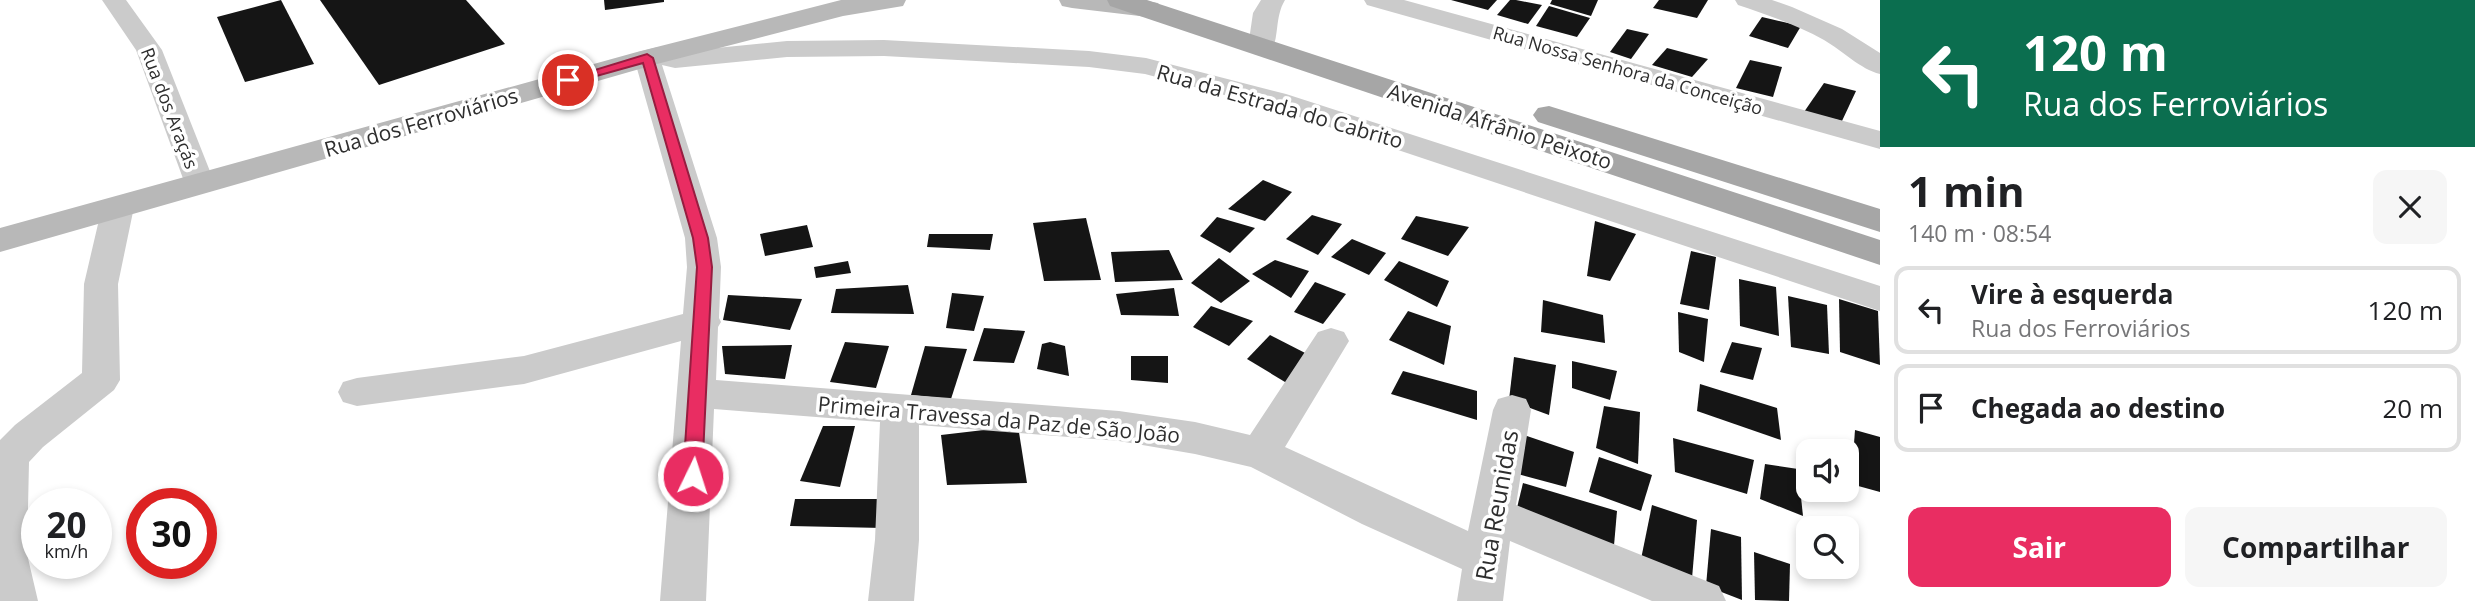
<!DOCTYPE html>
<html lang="pt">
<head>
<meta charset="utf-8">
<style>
  :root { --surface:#fff; --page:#f6f6f6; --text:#202124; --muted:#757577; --line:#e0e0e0; --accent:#e92d62 }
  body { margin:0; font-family:"Open Sans",sans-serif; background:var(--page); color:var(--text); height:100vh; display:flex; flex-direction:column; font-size:26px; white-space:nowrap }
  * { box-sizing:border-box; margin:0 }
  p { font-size:23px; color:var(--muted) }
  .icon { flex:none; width:38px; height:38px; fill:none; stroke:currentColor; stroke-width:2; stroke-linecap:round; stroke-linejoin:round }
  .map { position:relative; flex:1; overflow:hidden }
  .sheet { display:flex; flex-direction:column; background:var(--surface); width:595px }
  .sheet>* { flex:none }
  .banner { background:#0b6e4f; color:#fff; overflow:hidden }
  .fabs { position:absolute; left:1796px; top:439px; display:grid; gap:14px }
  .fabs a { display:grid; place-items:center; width:63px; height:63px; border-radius:14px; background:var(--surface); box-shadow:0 4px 10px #0003; font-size:35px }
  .speed { position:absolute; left:21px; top:488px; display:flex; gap:14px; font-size:35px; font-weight:700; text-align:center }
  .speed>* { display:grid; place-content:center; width:91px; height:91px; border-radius:50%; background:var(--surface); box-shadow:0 4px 10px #0003; line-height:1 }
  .speed small { font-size:18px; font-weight:400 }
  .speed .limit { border:10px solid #d22; background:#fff; color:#111 }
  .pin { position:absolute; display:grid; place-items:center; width:60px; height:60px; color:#fff; margin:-30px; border:4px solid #fff; border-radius:50%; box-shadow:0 2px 7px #0007 }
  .me { position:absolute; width:77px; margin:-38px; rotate:4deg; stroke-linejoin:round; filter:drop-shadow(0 0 5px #0008) }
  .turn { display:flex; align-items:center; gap:24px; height:147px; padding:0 28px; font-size:32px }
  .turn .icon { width:91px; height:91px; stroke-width:2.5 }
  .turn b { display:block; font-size:49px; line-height:60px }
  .round { display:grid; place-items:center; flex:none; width:74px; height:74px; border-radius:14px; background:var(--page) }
  .head { display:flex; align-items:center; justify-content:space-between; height:119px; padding:0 28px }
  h1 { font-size:42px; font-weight:700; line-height:52px }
  .cta { display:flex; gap:14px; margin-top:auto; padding:14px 28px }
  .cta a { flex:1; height:80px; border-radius:14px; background:var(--accent); color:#fff; font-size:28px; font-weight:700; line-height:80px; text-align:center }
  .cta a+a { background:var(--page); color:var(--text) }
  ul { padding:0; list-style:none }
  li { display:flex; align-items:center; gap:21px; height:88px; margin:0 14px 10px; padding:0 14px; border:4px solid var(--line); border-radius:14px }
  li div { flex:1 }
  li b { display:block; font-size:26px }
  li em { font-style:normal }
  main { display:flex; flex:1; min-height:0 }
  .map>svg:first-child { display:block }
</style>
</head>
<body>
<main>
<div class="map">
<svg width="1880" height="601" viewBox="0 0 1880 601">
  <rect width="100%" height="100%" fill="#fff"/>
  <g fill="#151515">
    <polygon points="281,0 314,64 245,82 217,17"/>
    <polygon points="320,0 466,0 505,44 379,85"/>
    <polygon points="604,0 664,0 664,2 605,10"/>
    <polygon points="1451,0 1497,0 1488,10"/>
    <polygon points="1510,0 1516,0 1542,5 1528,24 1497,15"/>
    <polygon points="1552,0 1598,0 1591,16 1550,4"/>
    <polygon points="1659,0 1708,0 1697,18 1653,8"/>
    <polygon points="1549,6 1590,18 1577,37 1536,26"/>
    <polygon points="1762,17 1801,26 1788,48 1749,36"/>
    <polygon points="1627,29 1649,34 1631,59 1610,52"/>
    <polygon points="1667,48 1708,59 1692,77 1652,65"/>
    <polygon points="1750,60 1782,67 1773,97 1736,88"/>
    <polygon points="1824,83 1856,91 1842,121 1804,112"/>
    <polygon points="1263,180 1292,192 1265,221 1228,209"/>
    <polygon points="1312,215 1342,224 1318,255 1286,239"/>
    <polygon points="1416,216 1469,227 1448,256 1401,239"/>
    <polygon points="1217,217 1255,228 1230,253 1200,236"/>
    <polygon points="1086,218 1101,280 1044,281 1033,223"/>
    <polygon points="1595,221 1636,234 1610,281 1587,276"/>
    <polygon points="807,225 813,247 765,256 760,234"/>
    <polygon points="929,234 993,234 990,250 927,247"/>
    <polygon points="1352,239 1386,253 1369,275 1331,257"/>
    <polygon points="1169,250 1183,280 1115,282 1111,252"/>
    <polygon points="1691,251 1716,257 1709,310 1680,304"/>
    <polygon points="1219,258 1250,281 1221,303 1191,283"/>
    <polygon points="1275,260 1309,271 1291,298 1252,274"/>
    <polygon points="848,261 851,273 816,278 814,267"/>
    <polygon points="1399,261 1449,281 1437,307 1384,280"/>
    <polygon points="1739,279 1776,287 1779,336 1740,326"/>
    <polygon points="1315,282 1346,294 1323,324 1294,312"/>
    <polygon points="908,285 914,314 831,313 836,289"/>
    <polygon points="1174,288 1179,316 1121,315 1116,294"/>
    <polygon points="952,293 984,296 974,331 946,328"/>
    <polygon points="728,295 802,299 790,330 723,320"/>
    <polygon points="1788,296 1827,305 1829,354 1791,347"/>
    <polygon points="1839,299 1878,311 1880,365 1840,352"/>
    <polygon points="1543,300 1603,315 1605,343 1541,332"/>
    <polygon points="1211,306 1253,321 1229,346 1193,327"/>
    <polygon points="1408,311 1451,326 1444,365 1389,340"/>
    <polygon points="1678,312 1708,319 1704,362 1679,352"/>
    <polygon points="984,328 1025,331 1014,363 973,361"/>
    <polygon points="1270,335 1311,356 1290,385 1247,359"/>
    <polygon points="845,342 889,346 876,388 830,382"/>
    <polygon points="1050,342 1065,346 1069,376 1037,369 1042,344"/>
    <polygon points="1732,342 1762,348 1753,380 1720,372"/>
    <polygon points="792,345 785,379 725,374 722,346"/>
    <polygon points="925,346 967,349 951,399 911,395"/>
    <polygon points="1131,356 1168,356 1168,383 1131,380"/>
    <polygon points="1514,357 1556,365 1549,415 1509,400"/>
    <polygon points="1572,361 1617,371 1610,400 1572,388"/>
    <polygon points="1403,371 1477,391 1477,420 1391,394"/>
    <polygon points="1700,384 1777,408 1781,440 1697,411"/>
    <polygon points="1604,406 1640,412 1638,464 1596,448"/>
    <polygon points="823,426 855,426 840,487 800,481"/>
    <polygon points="1018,426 1027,483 947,485 941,435"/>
    <polygon points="1855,430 1880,437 1880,492 1851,484"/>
    <polygon points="1524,435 1574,452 1566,487 1514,473"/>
    <polygon points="1673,438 1754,460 1747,494 1675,472"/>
    <polygon points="1599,457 1652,475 1641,511 1589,492"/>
    <polygon points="1765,464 1798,469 1803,516 1760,499"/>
    <polygon points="1523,483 1617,511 1613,557 1516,512"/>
    <polygon points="795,499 883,499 883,528 790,526"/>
    <polygon points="1652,505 1697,520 1691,590 1640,564"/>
    <polygon points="1711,529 1741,537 1742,600 1706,586"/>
    <polygon points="1754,552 1790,564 1789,601 1755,600"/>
  </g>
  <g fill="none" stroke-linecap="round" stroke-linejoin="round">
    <g fill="#cbcbcb" fill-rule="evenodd">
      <polygon points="102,0 126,0 162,50 215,184 211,191 200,193 189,191 185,184 136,50"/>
      <path d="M1261,0h24c-11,18 -5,39 -15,53l-9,2 -9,-2 -4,-6 5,-34z"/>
      <polygon points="1364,0 1404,0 1880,131 1880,149 1367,5"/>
      <path d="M1735,0h37l20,7 50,22 38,24v21c-20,-5 -37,-23 -56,-34 -27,-15 -56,-25 -86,-35z"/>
      <polygon points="884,40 1089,51 1146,58 1286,94 1880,286 1880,311 1266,106 1145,74 1089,67 884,56 787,57 675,68 662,65 717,238 721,267 719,318 721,322 718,327 716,380 1119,411 1195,422 1250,435 1318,332 1331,328 1344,332 1349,341 1285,447 1468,531 1493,410 1498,399 1512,395 1526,399 1531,410 1516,505 1719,586 1726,601 1652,601 1510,541 1503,601 1457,601 1462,569 1362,524 1251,467 1195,454 1119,441 919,425 919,540 914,601 868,601 875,540 880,422 714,409 706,601 660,601 681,341 524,384 357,406 343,402 338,392 343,382 357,378 524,356 683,314 687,267 685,238 634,58 638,52 658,47 676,52 787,41"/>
      <polygon points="118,197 129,200 134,207 118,284 120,380 114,390 43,447 29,462 27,554 38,601 0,601 0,440 15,425 82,373 84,284 102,207 107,200"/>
    </g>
    <g fill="#b8b8b8" fill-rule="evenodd">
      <polygon points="841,0 906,0 903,6 843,16 657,64 0,252 0,228 637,52"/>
      <polygon points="1059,0 1141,0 1158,3 1162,9 1158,15 1148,17 1072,8 1062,6"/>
    </g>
    <g fill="#a6a6a6" fill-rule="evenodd">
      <polygon points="1107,0 1147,0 1880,240 1880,265 1110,6"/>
      <polygon points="1549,106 1880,209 1880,232 1538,122 1533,115 1538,108"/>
    </g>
  </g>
  <polygon fill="#e92d62" stroke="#971d40" stroke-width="2" points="647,54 653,58 708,238 712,267 702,476 699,481 693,484 686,481 683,476 697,267 693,238 643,63 568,84 562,80"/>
  <g text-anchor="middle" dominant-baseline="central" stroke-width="7" stroke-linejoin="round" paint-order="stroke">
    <g font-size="18" fill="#2e2e2e" stroke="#fff">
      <text transform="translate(1628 70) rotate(16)">Rua Nossa Senhora da Conceição</text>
      <text transform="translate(170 108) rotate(69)">Rua dos Araçás</text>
    </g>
    <g font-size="21" fill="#2e2e2e" stroke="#fff">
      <text transform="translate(1280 106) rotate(16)">Rua da Estrada do Cabrito</text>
      <text transform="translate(421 122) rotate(-16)">Rua dos Ferroviários</text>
      <text transform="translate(1500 126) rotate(18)">Avenida Afrânio Peixoto</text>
      <text transform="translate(999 419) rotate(5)">Primeira Travessa da Paz de São João</text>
    </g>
    <g font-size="24" fill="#2e2e2e" stroke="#fff">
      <text transform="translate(1496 505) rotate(-80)">Rua Reunidas</text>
    </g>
  </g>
</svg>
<div class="fabs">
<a><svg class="icon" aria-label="sound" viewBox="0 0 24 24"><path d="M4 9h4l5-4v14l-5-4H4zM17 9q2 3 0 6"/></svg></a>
<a><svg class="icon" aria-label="search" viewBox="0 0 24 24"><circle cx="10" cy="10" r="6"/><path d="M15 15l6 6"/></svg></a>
</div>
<div class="speed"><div>20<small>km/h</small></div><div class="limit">30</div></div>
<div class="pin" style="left:568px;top:80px;background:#d93025"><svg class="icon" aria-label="arrive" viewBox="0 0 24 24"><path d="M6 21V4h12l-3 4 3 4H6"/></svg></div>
<svg class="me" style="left:693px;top:476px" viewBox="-20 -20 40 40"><circle r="17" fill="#e92d62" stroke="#fff" stroke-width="3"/><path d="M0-11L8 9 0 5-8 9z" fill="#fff"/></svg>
</div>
<section class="sheet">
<div class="banner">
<div class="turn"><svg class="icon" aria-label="left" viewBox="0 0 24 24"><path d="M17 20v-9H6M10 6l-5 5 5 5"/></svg><div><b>120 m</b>Rua dos Ferroviários</div></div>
</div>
<div class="head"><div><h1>1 min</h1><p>140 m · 08:54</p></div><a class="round"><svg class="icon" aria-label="close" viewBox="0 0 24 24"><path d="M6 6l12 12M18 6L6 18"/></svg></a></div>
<ul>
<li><svg class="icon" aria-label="left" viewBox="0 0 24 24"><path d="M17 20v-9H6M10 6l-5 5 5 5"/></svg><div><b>Vire à esquerda</b><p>Rua dos Ferroviários</p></div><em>120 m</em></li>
<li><svg class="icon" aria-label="arrive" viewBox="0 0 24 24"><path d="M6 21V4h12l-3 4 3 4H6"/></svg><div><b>Chegada ao destino</b></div><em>20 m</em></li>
</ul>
<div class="cta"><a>Sair</a><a>Compartilhar</a></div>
</section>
</main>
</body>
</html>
